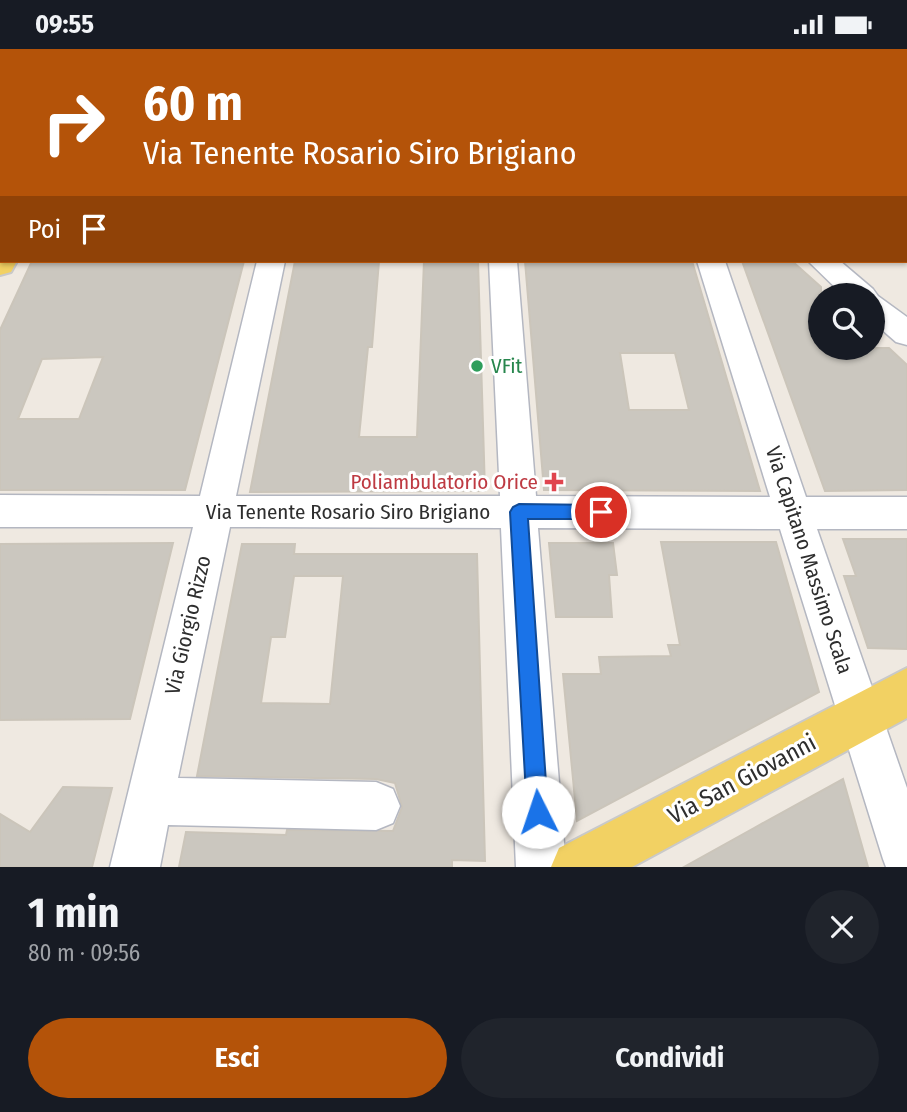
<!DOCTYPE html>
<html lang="it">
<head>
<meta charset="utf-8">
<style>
  :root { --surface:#171b24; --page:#20242c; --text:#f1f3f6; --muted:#9ea1a6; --accent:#b45309 }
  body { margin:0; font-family:"Fira Sans Condensed",sans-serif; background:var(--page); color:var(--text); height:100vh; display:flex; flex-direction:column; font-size:26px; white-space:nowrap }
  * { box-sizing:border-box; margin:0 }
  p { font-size:23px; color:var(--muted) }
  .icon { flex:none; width:38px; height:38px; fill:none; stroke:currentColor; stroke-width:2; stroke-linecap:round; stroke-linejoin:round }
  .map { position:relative; height:818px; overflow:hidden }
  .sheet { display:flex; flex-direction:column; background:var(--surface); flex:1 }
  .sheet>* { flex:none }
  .banner { position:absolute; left:0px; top:0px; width:908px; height:214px; box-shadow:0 2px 5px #0004; background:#b45309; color:#fff; overflow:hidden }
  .buttons { position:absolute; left:808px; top:234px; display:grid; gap:14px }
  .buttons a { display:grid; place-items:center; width:77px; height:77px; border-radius:50%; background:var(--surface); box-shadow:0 2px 5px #0004; font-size:35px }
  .pin { position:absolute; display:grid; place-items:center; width:60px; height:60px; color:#fff; margin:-30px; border:4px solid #fff; border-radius:50%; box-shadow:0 2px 7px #0007 }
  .me { position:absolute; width:77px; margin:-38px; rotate:356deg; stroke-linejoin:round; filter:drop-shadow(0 0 5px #0008) }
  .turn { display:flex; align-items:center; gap:24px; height:147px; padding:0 28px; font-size:32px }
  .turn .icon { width:91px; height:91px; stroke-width:2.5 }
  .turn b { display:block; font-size:49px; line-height:60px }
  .then { display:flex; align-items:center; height:66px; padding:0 28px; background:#0003; gap:14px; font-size:26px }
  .round { display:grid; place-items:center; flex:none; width:74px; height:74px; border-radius:37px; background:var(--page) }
  .headline { display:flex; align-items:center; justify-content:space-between; height:119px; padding:0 28px }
  h1 { font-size:42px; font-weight:700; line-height:52px }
  .cta { display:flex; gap:14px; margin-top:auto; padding:14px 28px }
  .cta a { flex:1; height:80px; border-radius:42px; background:var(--accent); color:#fff; font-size:28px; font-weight:700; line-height:80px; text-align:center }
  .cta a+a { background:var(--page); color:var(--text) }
  .status { display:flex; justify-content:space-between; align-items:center; height:49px; padding:0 35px; background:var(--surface); direction:ltr }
  .status svg { height:19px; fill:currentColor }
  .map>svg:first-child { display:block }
</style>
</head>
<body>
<div class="status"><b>09:55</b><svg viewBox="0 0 49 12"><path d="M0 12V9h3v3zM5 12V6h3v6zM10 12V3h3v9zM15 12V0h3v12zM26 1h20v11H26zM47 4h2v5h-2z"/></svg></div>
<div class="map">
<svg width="907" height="818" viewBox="0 0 907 818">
  <rect width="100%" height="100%" fill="#efe9e1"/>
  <g fill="#cbc7bf" stroke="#cbc5ba" stroke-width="2" fill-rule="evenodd">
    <path d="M32,212h212l-59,229h-185v-160zM103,308l-24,62h-61l24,-60z"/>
    <polygon points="295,212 379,212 372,298 368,298 359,388 417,388 424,212 478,212 485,442 250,443"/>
    <path d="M525,212h167l68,230 -216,-1zM620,304h55l14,57h-60z"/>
    <polygon points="742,212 792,212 821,238 821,299 889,299 907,316 907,441 825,442"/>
    <polygon points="843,490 907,490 907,600 868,599 844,527 856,527"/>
    <polygon points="661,493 776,493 819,643 577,772 563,625 601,625 599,608 671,607 668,596 680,596"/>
    <polygon points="173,494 130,670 0,671 0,495"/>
    <polygon points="549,494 613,494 617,526 609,526 612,568 556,568"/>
    <path d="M242,495h53l-1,10h183l8,307 -33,-1v7h-273l7,-35 100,3 1,-5 106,1 9,-24 -7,-24 -19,-4 -179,-3zM294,527h49l-13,128 -69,-1 10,-66h14z"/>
    <polygon points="843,730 868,818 684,818 754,779"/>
    <polygon points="63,738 112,739 92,818 0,818 0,765 30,783"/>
  </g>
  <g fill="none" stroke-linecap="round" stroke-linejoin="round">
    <g stroke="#b4b7c1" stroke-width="3">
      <g id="minor">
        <polygon points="37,0 57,0 36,2"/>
        <rect x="308" y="0" width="20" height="2"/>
        <rect x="482" y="0" width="20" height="2"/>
        <polygon points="570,0 591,0 592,2 571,2"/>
        <polygon points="0,92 2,92 0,110"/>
        <polygon points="2,137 2,154 0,155 0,138"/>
        <rect x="906" y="174" width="1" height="18"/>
        <polygon points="257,212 285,212 236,447 500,447 489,212 517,212 536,447 770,448 697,212 725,212 806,448 907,448 907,480 817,480 907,739 907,818 886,818 883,810 780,480 538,479 566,818 516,818 501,479 230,478 178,729 376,733 393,740 400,757 393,774 376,781 168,776 160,818 110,818 193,478 0,478 0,446 200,447"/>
        <polygon points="808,212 840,212 873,240 878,247 907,268 907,296 896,293 873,273 873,247 844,247"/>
      </g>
    </g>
    <g stroke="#c9c9c9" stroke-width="4">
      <g id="major">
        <polygon points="103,0 125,0 102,2"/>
        <polygon points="0,202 2,212 17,212 11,223 0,226"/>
        <polygon points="907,619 907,669 632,818 551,818 559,799"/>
      </g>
    </g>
    <use href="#minor" fill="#fff" fill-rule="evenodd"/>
    <use href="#major" fill="#f2d163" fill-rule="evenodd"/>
  </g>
  <polygon fill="#1a73e8" stroke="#114b97" stroke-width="2" points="519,455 601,456 607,458 610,463 607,468 601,470 528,470 548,763 545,771 538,774 530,771 527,763 510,463 513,458"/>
  <circle fill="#2e9e5b" stroke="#fff" stroke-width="2.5" cx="477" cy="317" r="7"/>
  <path fill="#e0444e" stroke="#fff" stroke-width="2.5" d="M550.5 422.5h7v7h7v7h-7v7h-7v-7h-7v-7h7z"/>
  <g text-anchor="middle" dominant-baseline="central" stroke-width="6" stroke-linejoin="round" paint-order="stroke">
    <g font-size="21" fill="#27864d" stroke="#fff" text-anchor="start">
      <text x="491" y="317">VFit</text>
    </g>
    <g font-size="21" fill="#be3a42" stroke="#fff" text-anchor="end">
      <text x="538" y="433">Poliambulatorio Orice</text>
    </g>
    <g font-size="21" fill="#2e2e2e" stroke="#fff">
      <text x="348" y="463">Via Tenente Rosario Siro Brigiano</text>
      <text transform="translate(809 511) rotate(72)">Via Capitano Massimo Scala</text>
      <text transform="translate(188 576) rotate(-77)">Via Giorgio Rizzo</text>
    </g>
    <g font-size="24" fill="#2e2e2e" stroke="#fff">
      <text transform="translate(742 730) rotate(-28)">Via San Giovanni</text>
    </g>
  </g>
</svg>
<div class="buttons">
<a><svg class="icon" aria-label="search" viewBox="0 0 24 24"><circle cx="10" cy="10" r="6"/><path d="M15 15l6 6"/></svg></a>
</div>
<div class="pin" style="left:601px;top:463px;background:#d93025"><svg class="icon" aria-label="arrive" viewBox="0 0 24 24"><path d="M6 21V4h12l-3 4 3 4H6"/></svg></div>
<svg class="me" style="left:538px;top:763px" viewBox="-20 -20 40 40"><circle r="19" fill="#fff"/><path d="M0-13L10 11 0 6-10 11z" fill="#1a73e8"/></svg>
<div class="banner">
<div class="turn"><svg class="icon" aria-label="right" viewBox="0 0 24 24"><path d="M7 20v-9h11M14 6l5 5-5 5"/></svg><div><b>60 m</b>Via Tenente Rosario Siro Brigiano</div></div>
<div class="then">Poi<svg class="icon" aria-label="arrive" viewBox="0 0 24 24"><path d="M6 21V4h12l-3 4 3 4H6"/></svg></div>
</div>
</div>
<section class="sheet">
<div class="headline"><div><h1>1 min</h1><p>80 m · 09:56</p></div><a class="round"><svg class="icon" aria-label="close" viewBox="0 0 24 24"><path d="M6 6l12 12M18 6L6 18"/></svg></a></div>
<div class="cta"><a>Esci</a><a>Condividi</a></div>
</section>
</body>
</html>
